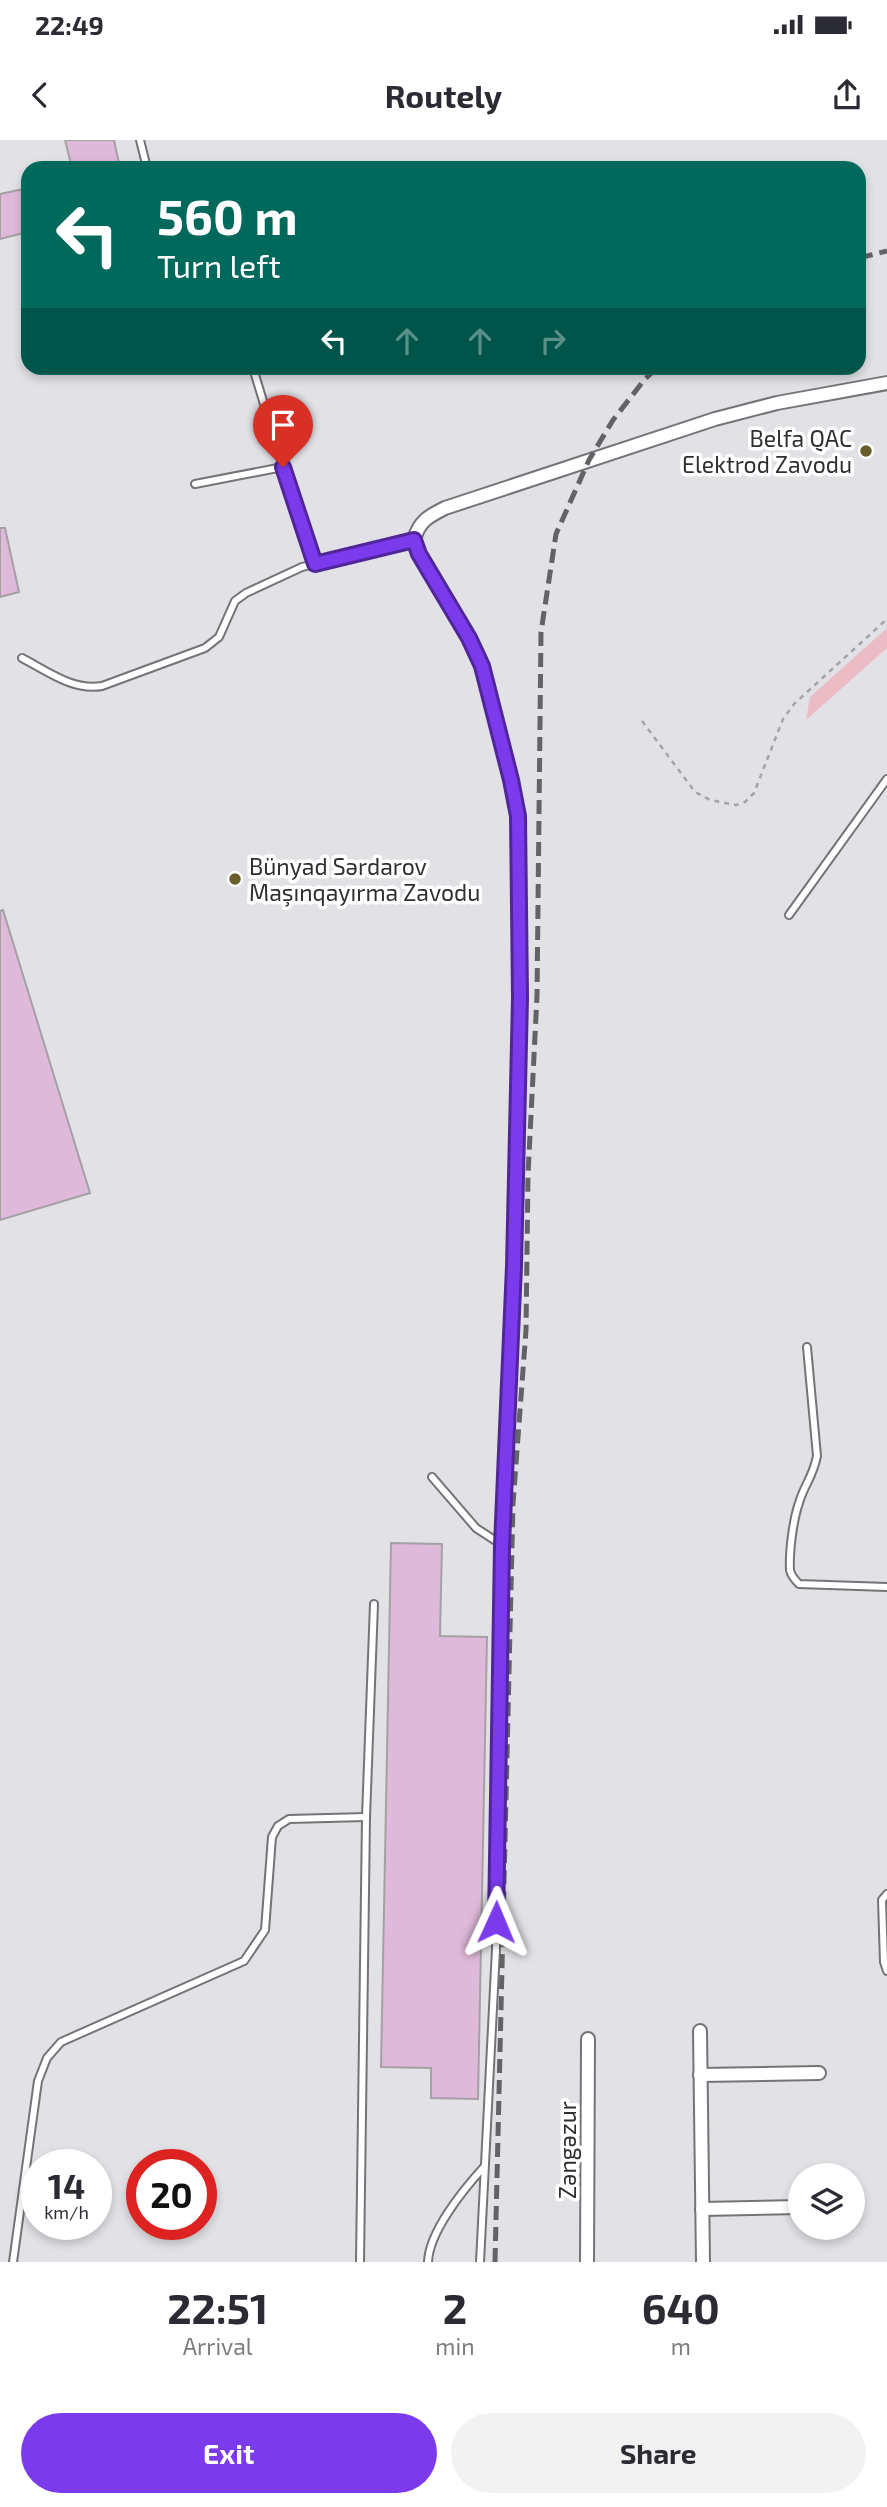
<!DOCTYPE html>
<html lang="en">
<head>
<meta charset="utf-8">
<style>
  :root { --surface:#fff; --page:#f2f2f3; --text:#2b2b33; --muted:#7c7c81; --accent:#7c3aed }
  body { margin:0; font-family:"Exo 2",sans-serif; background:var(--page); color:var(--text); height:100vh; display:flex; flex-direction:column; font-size:26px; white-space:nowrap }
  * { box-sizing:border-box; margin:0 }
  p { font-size:23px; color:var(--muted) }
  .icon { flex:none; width:38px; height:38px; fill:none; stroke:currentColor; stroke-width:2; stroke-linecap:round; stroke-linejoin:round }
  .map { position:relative; height:2122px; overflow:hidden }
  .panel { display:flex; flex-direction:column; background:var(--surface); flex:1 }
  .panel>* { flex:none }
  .top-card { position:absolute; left:21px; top:21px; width:845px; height:214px; border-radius:21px; box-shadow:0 4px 10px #0003; background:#00695c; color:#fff; overflow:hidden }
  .controls { position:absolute; left:788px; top:2023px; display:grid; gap:14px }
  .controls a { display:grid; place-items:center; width:77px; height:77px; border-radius:50%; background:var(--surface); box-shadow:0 4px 10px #0003; font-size:35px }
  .speed { position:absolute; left:21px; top:2009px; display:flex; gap:14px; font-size:35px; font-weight:700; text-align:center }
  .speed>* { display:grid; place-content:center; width:91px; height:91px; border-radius:50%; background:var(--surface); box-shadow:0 4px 10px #0003; line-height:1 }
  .speed small { font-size:18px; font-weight:400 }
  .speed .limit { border:10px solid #d22; background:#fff; color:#111 }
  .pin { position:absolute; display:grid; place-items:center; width:60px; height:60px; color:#fff; margin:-72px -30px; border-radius:50% 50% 50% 0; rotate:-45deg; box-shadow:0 0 7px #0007 }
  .pin .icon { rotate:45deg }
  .me { position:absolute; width:77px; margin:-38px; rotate:1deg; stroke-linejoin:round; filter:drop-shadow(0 0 5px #0008) }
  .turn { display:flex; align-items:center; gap:24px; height:147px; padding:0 21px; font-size:32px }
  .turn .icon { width:91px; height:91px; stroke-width:2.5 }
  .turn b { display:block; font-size:49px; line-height:60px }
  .lanes { display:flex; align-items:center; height:66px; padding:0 21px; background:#0003; justify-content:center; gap:35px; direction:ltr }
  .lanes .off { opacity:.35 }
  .eta { display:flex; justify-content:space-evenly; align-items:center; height:119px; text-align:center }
  .eta b { font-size:42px; font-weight:700; line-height:49px }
  .cta { display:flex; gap:14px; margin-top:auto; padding:14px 21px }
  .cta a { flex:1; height:80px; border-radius:42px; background:var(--accent); color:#fff; font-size:28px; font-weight:700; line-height:80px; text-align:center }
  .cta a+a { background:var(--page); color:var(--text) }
  .status { display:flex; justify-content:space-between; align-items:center; height:49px; padding:0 35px; background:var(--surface); direction:ltr }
  .status svg { height:19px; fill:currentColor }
  header { display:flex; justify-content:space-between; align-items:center; height:91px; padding:0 21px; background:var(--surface); font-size:32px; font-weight:700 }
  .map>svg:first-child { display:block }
</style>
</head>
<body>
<div class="status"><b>22:49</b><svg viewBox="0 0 49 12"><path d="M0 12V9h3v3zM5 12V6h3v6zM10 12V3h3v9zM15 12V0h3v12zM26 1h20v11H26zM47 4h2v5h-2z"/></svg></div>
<header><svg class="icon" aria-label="back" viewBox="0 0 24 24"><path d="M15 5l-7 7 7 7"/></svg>Routely<svg class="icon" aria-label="share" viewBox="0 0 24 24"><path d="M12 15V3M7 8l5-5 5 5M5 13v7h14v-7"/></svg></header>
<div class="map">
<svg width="887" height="2122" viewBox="0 0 887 2122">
  <rect width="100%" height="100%" fill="#e2e1e6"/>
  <polygon fill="#ebbbc6" points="887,488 887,508 806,580 810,557"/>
  <g fill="#dfb9da" stroke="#a4a0a3" stroke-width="2">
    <polygon points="65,0 114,0 120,28 72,28"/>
    <polygon points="28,48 28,92 0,99 0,54"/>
    <polygon points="0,388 5,388 19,452 0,457"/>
    <polygon points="3,770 90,1053 0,1080 0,771"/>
    <polygon points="391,1403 442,1404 440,1496 487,1497 478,1959 431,1958 431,1928 381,1927"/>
  </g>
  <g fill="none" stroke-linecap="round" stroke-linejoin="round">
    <g stroke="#757378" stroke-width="10">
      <g id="lane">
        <polyline points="140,0 147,28"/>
        <polyline points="253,228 301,386 315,424"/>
        <polyline points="195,344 283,327"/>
        <path d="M22,518c25,13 51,33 80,28l103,-38 14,-11 16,-36 11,-8 56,-26 112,-27 5,14 50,84 13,28 29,114 7,36 2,55v127l-6,268 -12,279 -6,404 -16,313"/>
        <polyline points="789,775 887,639"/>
        <path d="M807,1207l10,109c-4,21 -13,29 -18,47 -6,17 -10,49 -9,67 1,6 5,10 9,14l88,3"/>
        <polyline points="432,1337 476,1388 502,1405"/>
        <polyline points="887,1754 882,1760 884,1822 887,1831"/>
        <polyline points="13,2122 38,1941 47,1918 61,1902 244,1821 265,1790 272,1697 278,1686 289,1679 366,1677"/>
        <polyline points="360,2122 366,1677 374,1464"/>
        <path d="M428,2122c1,-30 35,-72 55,-94"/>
      </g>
    </g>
    <g stroke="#757378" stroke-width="16">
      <g id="street">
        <path d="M414,400c5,-19 15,-24 31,-32l270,-89 62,-16 110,-20"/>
        <polyline points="700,1891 703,2122"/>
        <polyline points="700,1935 819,1933"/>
        <polyline points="702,2069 800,2067"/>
        <polyline points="587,2122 588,1899"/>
      </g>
    </g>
    <polyline stroke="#a4a3a6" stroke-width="2.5" stroke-dasharray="5 5" stroke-linecap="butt" points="642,581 695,652 710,660 736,665 745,662 754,653 783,579 794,564 887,479"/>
    <use href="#lane" stroke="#fff" stroke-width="6"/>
    <use href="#street" stroke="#fff" stroke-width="12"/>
    <g stroke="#636365" stroke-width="5" stroke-dasharray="14 7" stroke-linecap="butt">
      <polyline points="859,118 887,111"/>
      <polyline points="495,2122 513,1364 526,1190 528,1035 537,856 541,492 556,394 589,320 613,280 645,239 657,228"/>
    </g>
  </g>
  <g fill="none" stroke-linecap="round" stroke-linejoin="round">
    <g stroke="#51269a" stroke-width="18">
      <polyline id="route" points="283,327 315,424 414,400 419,414 469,498 482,526 511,640 518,676 520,858 514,1126 502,1405 496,1782"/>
    </g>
    <use href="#route" stroke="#7c3aed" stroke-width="12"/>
  </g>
  <g fill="#695d2a" stroke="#fff" stroke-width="2.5">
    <circle cx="866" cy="311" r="7"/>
    <circle cx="235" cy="739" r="7"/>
  </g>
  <g text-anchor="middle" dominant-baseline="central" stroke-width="7" stroke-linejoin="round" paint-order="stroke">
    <g font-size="23" fill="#2f2f30" stroke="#fff" text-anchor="end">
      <text x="852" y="298">Belfa QAC<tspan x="852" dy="26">Elektrod Zavodu</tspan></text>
      <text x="249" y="726" text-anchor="start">Bünyad Sərdarov<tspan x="249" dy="26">Maşınqayırma Zavodu</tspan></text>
    </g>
    <g font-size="23" fill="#2f2f30" stroke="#fff">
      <text transform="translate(567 2010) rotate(-90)">Zəngəzur</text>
    </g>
  </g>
</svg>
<div class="controls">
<a><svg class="icon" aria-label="layers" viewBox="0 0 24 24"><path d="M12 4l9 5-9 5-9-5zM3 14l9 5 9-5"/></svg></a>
</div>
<div class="speed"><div>14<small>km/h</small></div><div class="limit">20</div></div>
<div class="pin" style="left:283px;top:327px;background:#d93025"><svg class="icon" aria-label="arrive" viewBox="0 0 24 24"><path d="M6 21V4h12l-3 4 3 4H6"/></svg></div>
<svg class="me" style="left:496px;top:1782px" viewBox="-20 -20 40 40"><path d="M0-17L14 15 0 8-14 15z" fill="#7c3aed" stroke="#fff" stroke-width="4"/></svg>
<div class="top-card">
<div class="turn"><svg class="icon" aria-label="left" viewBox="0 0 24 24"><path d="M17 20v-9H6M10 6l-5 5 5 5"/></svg><div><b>560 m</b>Turn left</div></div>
<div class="lanes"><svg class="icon" aria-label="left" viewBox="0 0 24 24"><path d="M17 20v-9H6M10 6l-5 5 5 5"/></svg><svg class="icon off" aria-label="ahead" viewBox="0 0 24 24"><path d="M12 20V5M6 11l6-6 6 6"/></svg><svg class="icon off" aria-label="ahead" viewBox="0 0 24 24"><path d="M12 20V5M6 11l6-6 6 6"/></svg><svg class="icon off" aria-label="right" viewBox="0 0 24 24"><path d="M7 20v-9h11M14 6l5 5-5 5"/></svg></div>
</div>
</div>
<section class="panel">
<div class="eta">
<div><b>22:51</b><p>Arrival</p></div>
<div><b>2</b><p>min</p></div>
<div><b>640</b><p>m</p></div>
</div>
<div class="cta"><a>Exit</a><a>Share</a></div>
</section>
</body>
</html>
